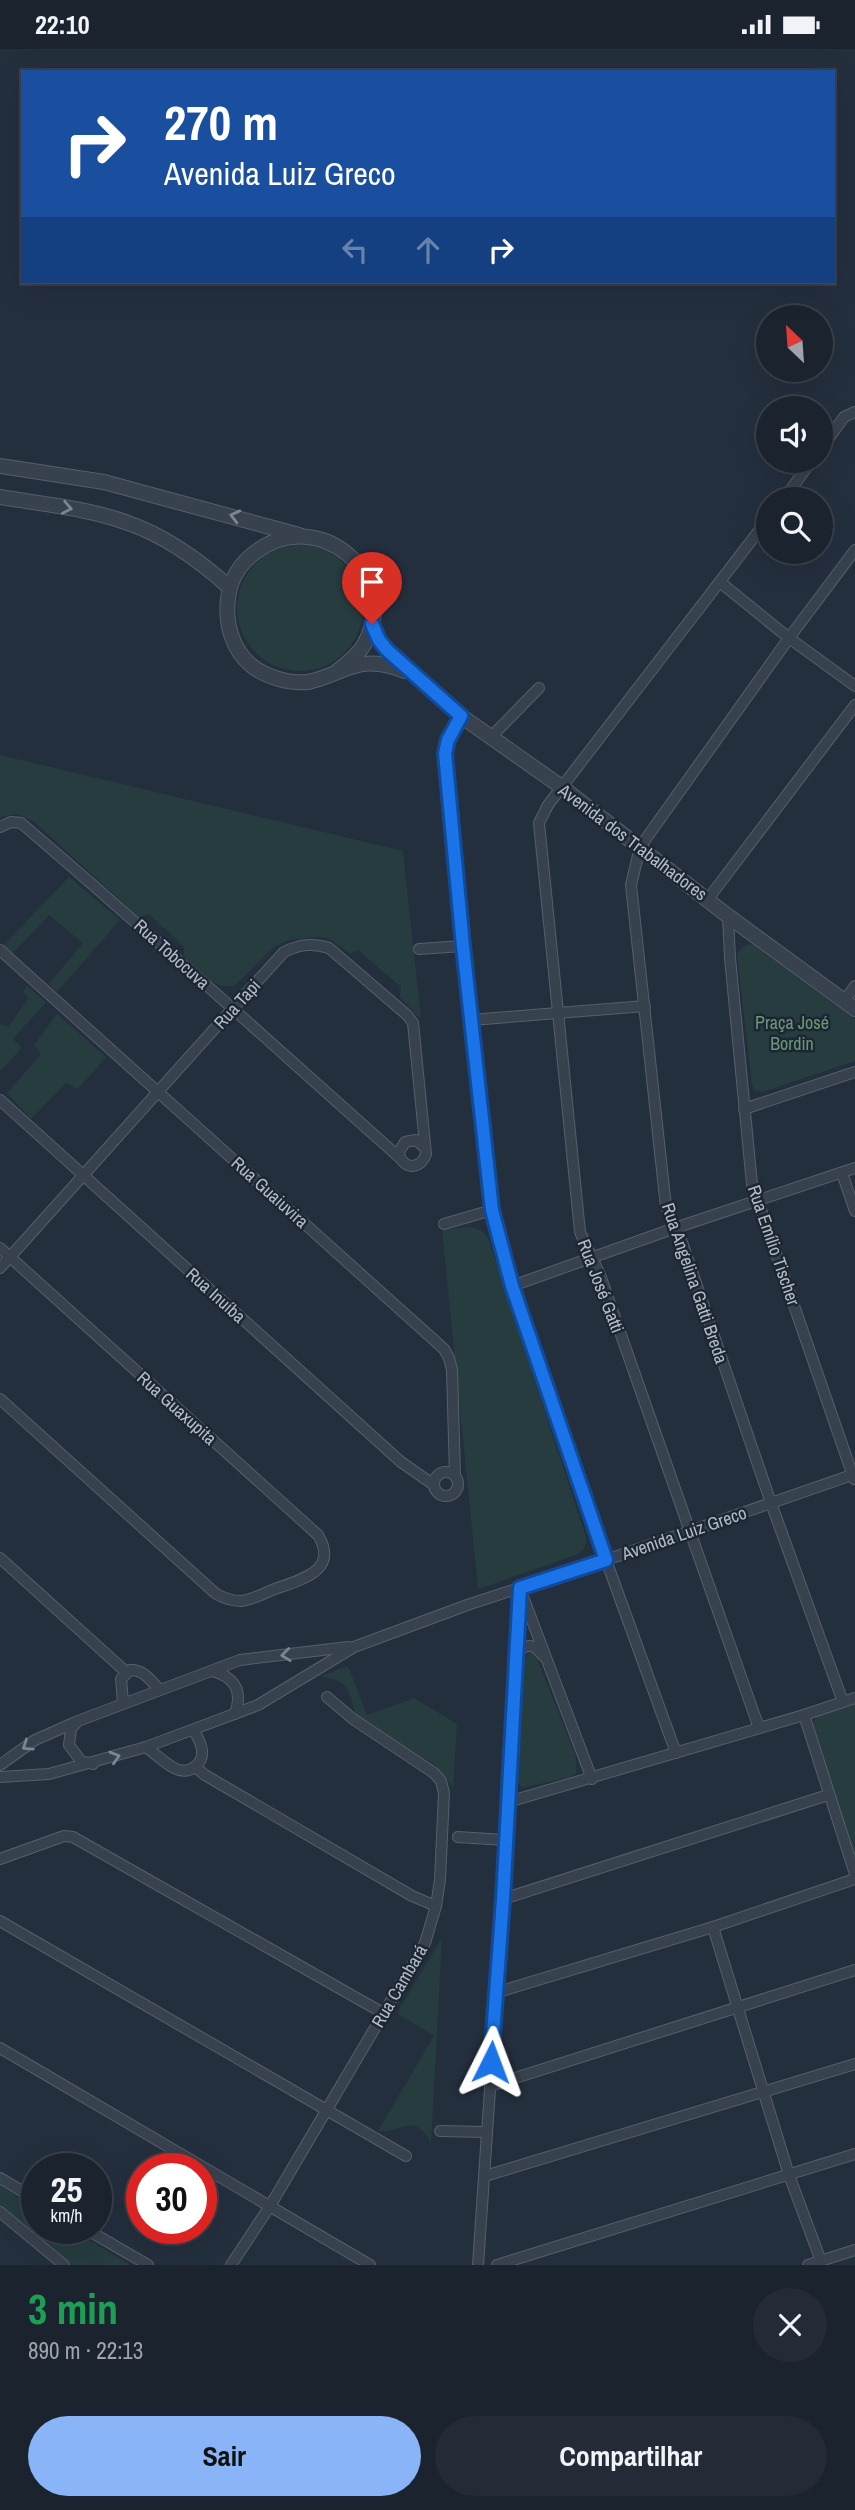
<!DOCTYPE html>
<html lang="pt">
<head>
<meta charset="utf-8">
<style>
  :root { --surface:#1b232e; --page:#242b36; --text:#f1f3f6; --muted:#a0a4aa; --line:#39404a; --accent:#8ab4f8 }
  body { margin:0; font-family:"Archivo Narrow",sans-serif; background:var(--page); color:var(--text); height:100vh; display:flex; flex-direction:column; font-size:26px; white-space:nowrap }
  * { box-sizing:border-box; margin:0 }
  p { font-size:23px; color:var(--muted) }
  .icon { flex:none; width:38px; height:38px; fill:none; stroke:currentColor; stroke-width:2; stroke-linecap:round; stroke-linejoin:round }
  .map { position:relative; height:2216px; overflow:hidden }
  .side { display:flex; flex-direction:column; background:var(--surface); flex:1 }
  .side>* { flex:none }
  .top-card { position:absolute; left:21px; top:21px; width:814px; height:214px; border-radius:0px; box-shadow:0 7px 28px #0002,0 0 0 2px var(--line); background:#1a4fa0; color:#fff; overflow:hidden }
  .needle { width:46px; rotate:335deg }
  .fabs { position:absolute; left:756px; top:256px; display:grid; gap:14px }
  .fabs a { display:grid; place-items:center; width:77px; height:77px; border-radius:50%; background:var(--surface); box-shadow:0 7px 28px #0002,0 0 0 2px var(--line); font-size:35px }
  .speed { position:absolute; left:21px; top:2104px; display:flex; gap:14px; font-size:35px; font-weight:700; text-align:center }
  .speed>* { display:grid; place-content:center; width:91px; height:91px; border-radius:50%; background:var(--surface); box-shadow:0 7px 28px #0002,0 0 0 2px var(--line); line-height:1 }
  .speed small { font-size:18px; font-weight:400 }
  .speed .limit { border:10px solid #d22; background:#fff; color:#111 }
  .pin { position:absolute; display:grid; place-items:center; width:60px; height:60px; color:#fff; margin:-72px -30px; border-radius:50% 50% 50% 0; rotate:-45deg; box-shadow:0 0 7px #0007 }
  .pin .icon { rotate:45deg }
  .me { position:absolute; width:77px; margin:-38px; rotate:3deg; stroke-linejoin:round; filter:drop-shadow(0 0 5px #0008) }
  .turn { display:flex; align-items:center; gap:24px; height:147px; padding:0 28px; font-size:32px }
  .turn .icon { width:91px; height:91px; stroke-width:2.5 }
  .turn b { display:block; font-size:49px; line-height:60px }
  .lanes { display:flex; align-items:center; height:66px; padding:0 28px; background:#0003; justify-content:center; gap:35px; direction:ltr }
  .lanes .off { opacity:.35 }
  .round { display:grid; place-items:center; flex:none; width:74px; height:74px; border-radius:37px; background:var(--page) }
  .head { display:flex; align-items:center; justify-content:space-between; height:119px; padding:0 28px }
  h1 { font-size:42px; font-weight:700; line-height:52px; color:#1e9e55 }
  .action { display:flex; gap:14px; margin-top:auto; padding:14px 28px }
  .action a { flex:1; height:80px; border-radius:42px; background:var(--accent); color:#111; font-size:28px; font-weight:700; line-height:80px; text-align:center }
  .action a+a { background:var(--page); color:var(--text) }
  .status { display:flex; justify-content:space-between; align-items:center; height:49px; padding:0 35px; background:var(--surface); direction:ltr }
  .status svg { height:19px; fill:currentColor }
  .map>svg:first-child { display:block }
</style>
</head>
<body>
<div class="status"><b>22:10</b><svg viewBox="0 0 49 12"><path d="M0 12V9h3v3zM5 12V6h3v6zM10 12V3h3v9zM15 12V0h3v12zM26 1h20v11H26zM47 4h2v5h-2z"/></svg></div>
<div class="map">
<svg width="855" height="2216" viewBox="0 0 855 2216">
  <rect width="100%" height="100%" fill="#242f3e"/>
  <g fill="#263c3f">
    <circle cx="300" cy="559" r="63"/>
    <path d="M0,706l403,96 18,169 -21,-23 1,-10 -43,-37 -8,4 -20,-15 -10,-2 -32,3 -14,7 -39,38c-20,7 -37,-16 -51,-28v-10l-35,-33 -10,3 -106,-96 -16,-7 -17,3z"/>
    <polygon points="69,828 120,871 57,943 49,935 83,894 49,866 12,905 3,897"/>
    <polygon points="749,895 754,896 855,971 855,1012 763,1043 754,1041 752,1035 737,906 741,899"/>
    <polygon points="27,937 46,953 13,990 22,999 0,1022 0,975 8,978 29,949 23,943"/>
    <polygon points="57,965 106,1008 78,1040 66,1034 31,1070 7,1044 41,1005 34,996"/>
    <polygon points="472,1178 482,1182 488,1189 587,1491 584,1500 576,1506 478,1540 442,1181"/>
    <polygon points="531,1604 535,1607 540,1617 575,1705 577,1723 570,1728 522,1739 517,1732 525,1611 527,1605"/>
    <path d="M348,1617l19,49 47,-17 43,26 -4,63 -19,-23 -74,-43c-10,-13 -6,-33 -22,-40 -5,-3 -11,-3 -17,-5z"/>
    <polygon points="855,1655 855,1814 811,1680 816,1667"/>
    <path d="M442,1889l-11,206c-15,-35 -33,-9 -53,-13l56,-95 -37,-23z"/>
    <polygon points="0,2137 37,2159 37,2179 69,2179 130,2216 72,2216 0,2156"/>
  </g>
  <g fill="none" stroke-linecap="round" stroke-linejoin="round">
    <g stroke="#565f6c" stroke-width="12">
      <g id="minor">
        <polyline points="821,400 844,368 855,363"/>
        <polyline points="784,450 812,411"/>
        <polyline points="721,534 789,589 855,637"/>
        <polyline points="461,667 448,691 445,704 463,897 492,1161 512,1237 606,1511 676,1704"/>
        <polyline points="491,688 539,639"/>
        <path d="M0,778l11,-5 10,1c128,109 253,223 379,335 8,12 21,10 26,-4l-13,-131 -6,-8 -78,-67c-16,-5 -29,-4 -45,4 -95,104 -189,211 -284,316"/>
        <polyline points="708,850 855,656"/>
        <polyline points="728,867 730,909 752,1135 854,1430"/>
        <polyline points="419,900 463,897"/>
        <polyline points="0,901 444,1300 449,1309 452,1321 455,1427"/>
        <polyline points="844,952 855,937"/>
        <polyline points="471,971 645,957"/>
        <polyline points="0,1051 401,1413 434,1436"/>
        <polyline points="744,1060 855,1023"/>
        <polyline points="400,1109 399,1103 405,1093 416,1091 424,1098"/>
        <polyline points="842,1124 855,1162"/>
        <polyline points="444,1175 492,1161"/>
        <path d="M0,1199l318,287c22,37 -19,45 -46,55 -9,4 -21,10 -31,11 -10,0 -18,-3 -26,-8l-215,-194"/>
        <polyline points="512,1237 675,1179 855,1119"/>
        <circle cx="446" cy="1435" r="12"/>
        <polyline points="0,1509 126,1623"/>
        <polyline points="522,1545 592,1730"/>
        <path d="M518,1603c10,-10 17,-7 25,4"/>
        <path d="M212,1622c23,6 31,20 23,43"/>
        <path d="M123,1653l-2,-23 9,-9c13,-1 20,10 29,19"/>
        <polyline points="843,1653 771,1454 683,1196 666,1158 631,836 640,798 789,589 855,501"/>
        <polyline points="804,1666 855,1825"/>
        <polyline points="76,1674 71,1680 69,1696 81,1712 93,1715"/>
        <polyline points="759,1679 600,1226 580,1183 539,774 548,756 768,470"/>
        <path d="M146,1698c10,7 22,20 33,23 12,3 24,-6 23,-19 0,-7 -5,-14 -8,-21"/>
        <polyline points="0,1716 35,1691 78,1672 240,1611 348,1598"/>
        <polyline points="195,1718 205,1726 412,1847 436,1857"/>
        <polyline points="0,1728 49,1725 146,1698 258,1656 354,1598 470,1555 606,1511 855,1425"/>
        <polyline points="508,1753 804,1666 855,1649"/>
        <polyline points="458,1788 505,1791"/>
        <polyline points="0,1810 64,1787 73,1788 383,1964"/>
        <polyline points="503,1850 828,1746"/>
        <polyline points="0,1872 406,2107"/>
        <polyline points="713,1878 789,2126 821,2212"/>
        <polyline points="495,1944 713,1878 855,1830"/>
        <polyline points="0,1999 370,2216"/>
        <polyline points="490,2037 855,1921"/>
        <polyline points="440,2082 486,2083"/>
        <polyline points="485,2127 855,2015"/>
        <polyline points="0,2129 37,2151"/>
        <polyline points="0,2163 64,2216"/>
        <polyline points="84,2179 148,2216"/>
        <polyline points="231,2216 270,2157 425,1894 436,1857 440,1831 444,1744 441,1732 434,1724 353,1670 327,1648"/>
        <polyline points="478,2216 503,1850 520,1539"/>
        <polyline points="497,2216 855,2105"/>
        <polyline points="808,2216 855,2201"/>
      </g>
    </g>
    <g stroke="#565f6c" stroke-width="16">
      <g id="tertiary">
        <polyline points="0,417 104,433 299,486"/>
        <path d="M0,448c42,7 88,11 128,26 38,13 72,38 101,64"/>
        <polyline points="372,575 379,591 387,601 461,667 563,739 728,867 855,960"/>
        <path d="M335,624c11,-9 23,-17 30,-30 36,-69 -46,-137 -108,-92 -16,11 -27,28 -29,48 -3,24 4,51 24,67 14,11 38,18 56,16 17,-3 33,-13 50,-17 17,-4 32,0 47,6"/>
      </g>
    </g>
    <use href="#minor" stroke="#38414e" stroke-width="10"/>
    <use href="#tertiary" stroke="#38414e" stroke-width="14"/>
  </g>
  <defs><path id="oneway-chevron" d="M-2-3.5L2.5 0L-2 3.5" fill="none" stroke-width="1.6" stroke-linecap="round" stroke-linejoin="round" transform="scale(1.75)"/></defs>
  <g stroke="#7c8592">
    <use href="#oneway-chevron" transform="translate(67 459) rotate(11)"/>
    <use href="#oneway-chevron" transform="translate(235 467) rotate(-166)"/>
    <use href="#oneway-chevron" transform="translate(286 1606) rotate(173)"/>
    <use href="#oneway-chevron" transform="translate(27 1697) rotate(146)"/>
    <use href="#oneway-chevron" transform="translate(115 1708) rotate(-17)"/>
  </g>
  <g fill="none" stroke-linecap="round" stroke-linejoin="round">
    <g stroke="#114b97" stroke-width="18">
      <polyline id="route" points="372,575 379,591 387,601 461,667 448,691 445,704 463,897 492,1161 512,1237 606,1511 520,1539 503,1850 491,2013"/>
    </g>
    <use href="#route" stroke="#1a73e8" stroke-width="12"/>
  </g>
  <g text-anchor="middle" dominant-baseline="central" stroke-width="5" stroke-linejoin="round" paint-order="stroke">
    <g font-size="18" fill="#b4bcc9" stroke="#1d2633">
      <text transform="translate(633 793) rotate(37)">Avenida dos Trabalhadores</text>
      <text transform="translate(172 905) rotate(42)">Rua Tobocuva</text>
      <text transform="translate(237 955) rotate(-48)">Rua Tapi</text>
      <text transform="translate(270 1143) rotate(42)">Rua Guaiuvira</text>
      <text transform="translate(774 1196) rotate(71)">Rua Emílio Tischer</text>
      <text transform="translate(695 1234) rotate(71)">Rua Angelina Gatti Breda</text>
      <text transform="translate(601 1237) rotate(69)">Rua José Gatti</text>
      <text transform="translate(216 1246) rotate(42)">Rua Inuíba</text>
      <text transform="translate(177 1359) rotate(42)">Rua Guaxupita</text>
      <text transform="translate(684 1484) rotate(-19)">Avenida Luiz Greco</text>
      <text transform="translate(399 1937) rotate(-60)">Rua Cambará</text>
    </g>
    <g font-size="18" fill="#6b9a76" stroke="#1d2633">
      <text x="792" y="973">Praça José<tspan x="792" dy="21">Bordin</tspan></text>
    </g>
  </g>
</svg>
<div class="fabs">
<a><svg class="needle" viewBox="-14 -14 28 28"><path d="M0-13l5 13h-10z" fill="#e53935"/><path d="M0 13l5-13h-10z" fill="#a0a4aa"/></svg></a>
<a><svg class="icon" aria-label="sound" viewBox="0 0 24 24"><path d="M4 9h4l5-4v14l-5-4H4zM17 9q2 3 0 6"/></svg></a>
<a><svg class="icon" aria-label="search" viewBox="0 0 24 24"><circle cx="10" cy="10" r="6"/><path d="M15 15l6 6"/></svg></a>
</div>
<div class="speed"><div>25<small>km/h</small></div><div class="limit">30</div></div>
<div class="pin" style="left:372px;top:575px;background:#d93025"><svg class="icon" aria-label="arrive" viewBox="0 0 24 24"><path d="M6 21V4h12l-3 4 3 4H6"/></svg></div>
<svg class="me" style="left:491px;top:2013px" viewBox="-20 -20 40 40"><path d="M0-17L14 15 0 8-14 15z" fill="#1a73e8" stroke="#fff" stroke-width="4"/></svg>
<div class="top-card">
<div class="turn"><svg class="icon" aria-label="right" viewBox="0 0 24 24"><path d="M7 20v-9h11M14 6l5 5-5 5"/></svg><div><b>270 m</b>Avenida Luiz Greco</div></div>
<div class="lanes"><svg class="icon off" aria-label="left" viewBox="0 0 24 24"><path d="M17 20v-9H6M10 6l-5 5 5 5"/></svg><svg class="icon off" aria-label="ahead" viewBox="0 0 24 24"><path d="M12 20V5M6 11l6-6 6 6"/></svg><svg class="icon" aria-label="right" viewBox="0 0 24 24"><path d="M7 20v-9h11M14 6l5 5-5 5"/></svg></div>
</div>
</div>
<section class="side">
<div class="head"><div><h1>3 min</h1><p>890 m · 22:13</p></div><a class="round"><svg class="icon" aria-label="close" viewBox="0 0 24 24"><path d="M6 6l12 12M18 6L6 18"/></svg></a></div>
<div class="action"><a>Sair</a><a>Compartilhar</a></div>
</section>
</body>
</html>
